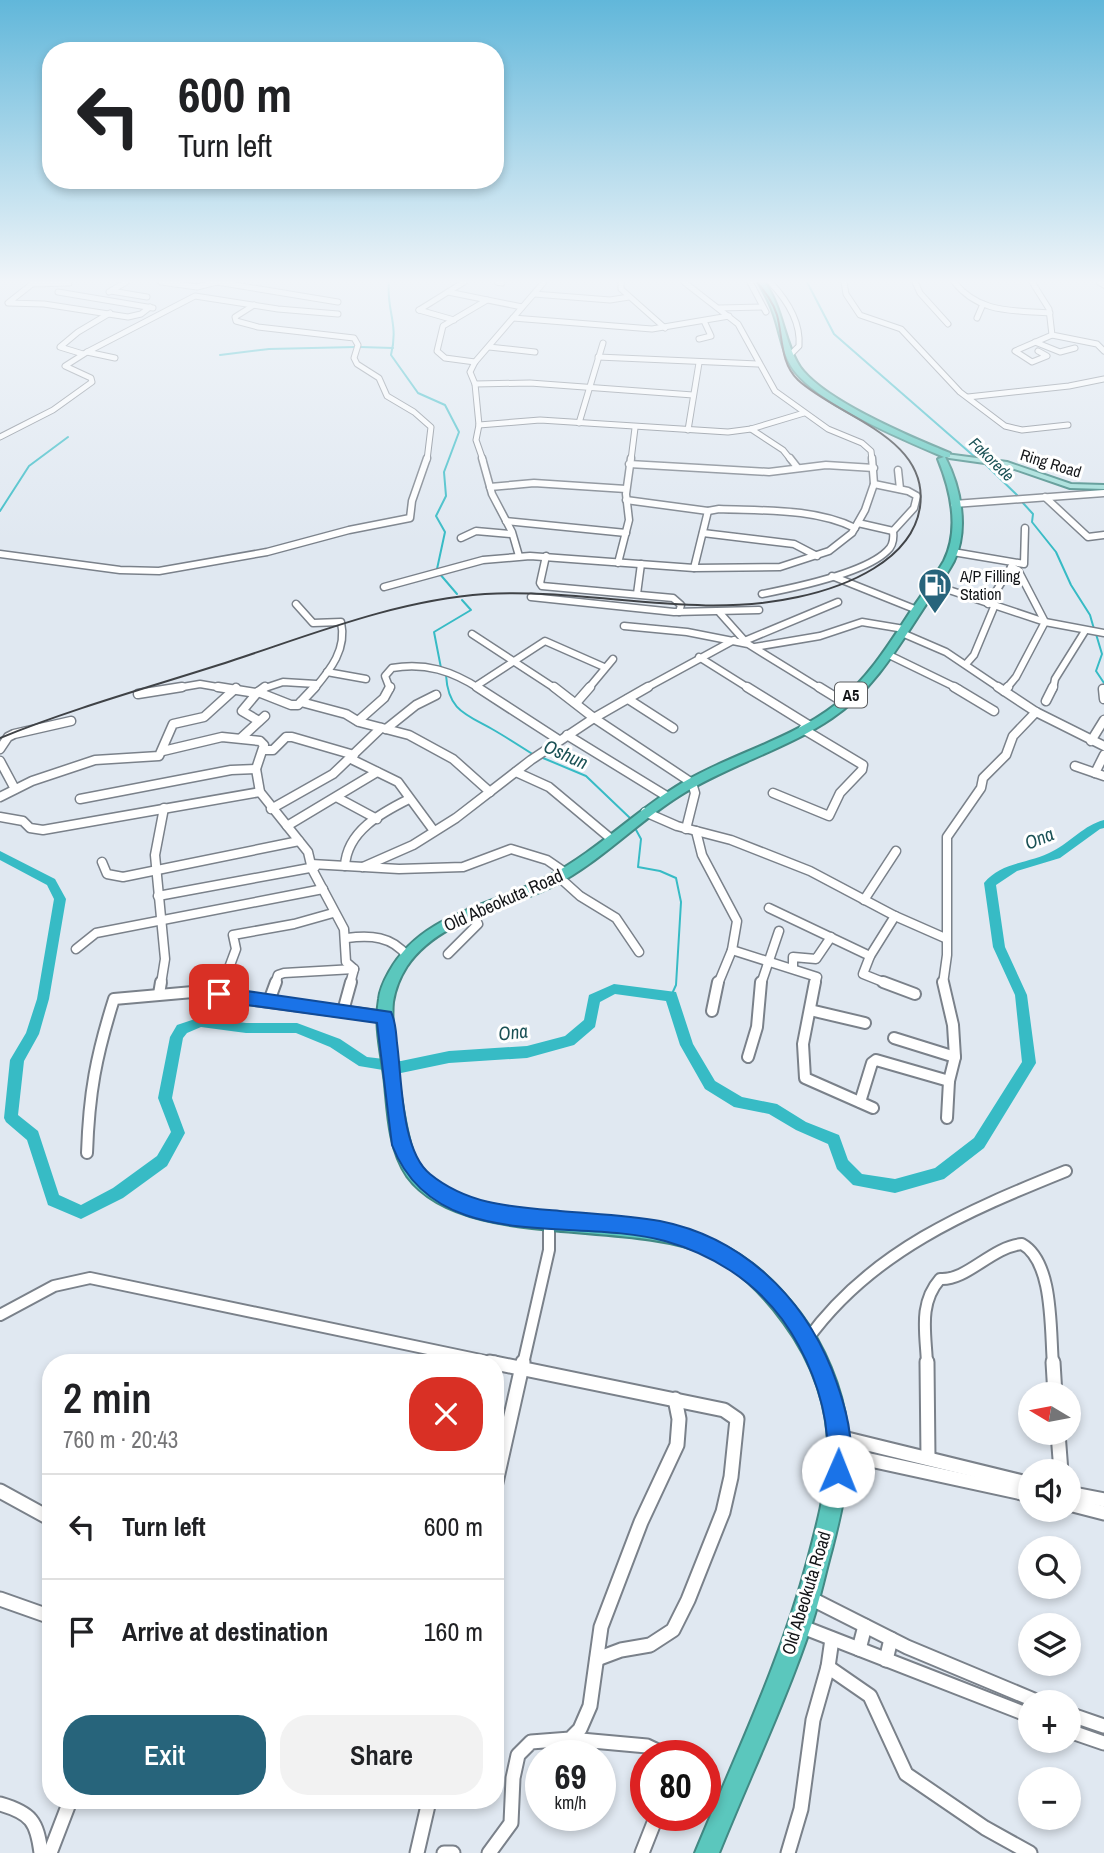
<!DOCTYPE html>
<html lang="en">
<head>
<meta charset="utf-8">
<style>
  :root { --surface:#fff; --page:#f2f2f2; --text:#202124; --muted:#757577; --line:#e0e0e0; --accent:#27647b }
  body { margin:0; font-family:"Archivo Narrow",sans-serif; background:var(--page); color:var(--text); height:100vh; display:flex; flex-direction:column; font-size:26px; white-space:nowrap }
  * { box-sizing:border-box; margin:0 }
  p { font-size:23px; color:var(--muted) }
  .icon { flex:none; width:38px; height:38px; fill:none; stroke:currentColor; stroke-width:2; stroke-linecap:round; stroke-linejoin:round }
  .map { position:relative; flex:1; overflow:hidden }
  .sheet { position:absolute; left:42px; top:1354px; width:462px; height:455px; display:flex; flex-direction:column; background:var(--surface); border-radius:28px; box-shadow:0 4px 10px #0003 }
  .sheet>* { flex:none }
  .hud { position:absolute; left:42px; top:42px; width:462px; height:147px; border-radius:28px; box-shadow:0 4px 10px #0003; background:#fff; color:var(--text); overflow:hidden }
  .needle { width:46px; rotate:280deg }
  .controls { position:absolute; left:1018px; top:1382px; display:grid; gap:14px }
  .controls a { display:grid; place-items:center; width:63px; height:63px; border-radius:50%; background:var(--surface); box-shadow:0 4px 10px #0003; font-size:35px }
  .speed { position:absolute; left:525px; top:1740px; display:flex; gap:14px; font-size:35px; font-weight:700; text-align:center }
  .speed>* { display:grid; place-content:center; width:91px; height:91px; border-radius:50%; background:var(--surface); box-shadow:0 4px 10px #0003; line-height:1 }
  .speed small { font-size:18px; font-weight:400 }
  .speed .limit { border:10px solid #d22; background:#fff; color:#111 }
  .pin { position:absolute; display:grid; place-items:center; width:60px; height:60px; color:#fff; margin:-30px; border-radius:14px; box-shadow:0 4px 10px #0006 }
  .me { position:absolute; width:77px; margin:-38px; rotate:1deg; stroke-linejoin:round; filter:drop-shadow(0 0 5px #0008) }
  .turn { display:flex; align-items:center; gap:24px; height:147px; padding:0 21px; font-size:32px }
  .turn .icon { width:91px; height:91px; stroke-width:2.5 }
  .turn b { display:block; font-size:49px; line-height:60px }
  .round { display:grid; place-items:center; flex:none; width:74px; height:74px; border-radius:28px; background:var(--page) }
  .headline { display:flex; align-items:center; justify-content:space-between; height:119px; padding:0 21px }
  h1 { font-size:42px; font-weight:600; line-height:52px }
  .button { display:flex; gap:14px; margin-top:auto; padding:14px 21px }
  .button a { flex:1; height:80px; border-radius:28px; background:var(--accent); color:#fff; font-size:28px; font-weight:600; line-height:80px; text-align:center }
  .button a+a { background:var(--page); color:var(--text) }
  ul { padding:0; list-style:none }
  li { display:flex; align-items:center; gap:21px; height:105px; padding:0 21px; border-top:2px solid var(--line) }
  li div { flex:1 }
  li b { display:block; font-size:26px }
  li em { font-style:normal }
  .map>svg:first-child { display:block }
</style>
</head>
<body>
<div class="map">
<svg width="1104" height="1853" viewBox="0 0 1104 1853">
  <rect width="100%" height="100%" fill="#e0e8f1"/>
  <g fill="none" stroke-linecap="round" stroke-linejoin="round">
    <g stroke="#37bbc5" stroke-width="2">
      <path d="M389,282c-3,28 10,41 2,73l27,38 27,12 14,27 -15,40 2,24 -10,20 9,16 -8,37"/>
      <polyline points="807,282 834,334 976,458"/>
      <polyline points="360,347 393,348"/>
      <polyline points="220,355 269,349 355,347"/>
      <polyline points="984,463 1017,495"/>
      <polyline points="1023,503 1033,514 1032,522 1056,552 1071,585 1090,615 1094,629"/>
      <polyline points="0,511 29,466 68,437"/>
      <polyline points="439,573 457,594"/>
      <polyline points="1096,634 1102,654 1096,671 1104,683"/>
      <polyline points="441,668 434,632 471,610 462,600"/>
      <path d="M446,675c2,35 19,39 46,54 14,8 28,17 42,26"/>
      <polyline points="543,758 586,776 631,819"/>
      <polyline points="635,828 641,839 638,867 660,871 676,878 681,902 676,985 671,996"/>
    </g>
    <path fill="#37bbc5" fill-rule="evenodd" d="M1104,820v8l-4,1 -40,29 -43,13 -21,14 9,62 22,48 9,68 -52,85 -40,31 -49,14 -42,-8 -16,-16 -9,-25 -32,-14 -27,-16 -35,-7 -29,-18 -25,-44 -14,-44 -51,-7 -15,8 -5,25 -21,18 -47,13 -78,5 -48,10 -42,-7 -29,-19 -34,-14h-50l-45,-6 -14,6 -4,5 -11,60 13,35 -18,33 -44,32 -42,21 -33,-14 -21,-65 -21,-18 -2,-4 6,-58 16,-27 11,-34 17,-100 -7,-14 -47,-25v-9l55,28 11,20 -17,100 -10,35 -15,27 -6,54 20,16 21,64 22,10 32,-17 44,-32 14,-24 -13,-34 12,-61 7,-12 24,-8 45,6h51l43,16 27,18 34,4 48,-10 78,-5 38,-10 19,-16 5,-25 25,-11 62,8 17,52 22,37 27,16 35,7 29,18 33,13 9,25 14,14 33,5 40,-11 39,-30 48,-76 -7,-67 -22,-48 -9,-64c18,-22 46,-19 69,-32 18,-9 31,-26 51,-31z"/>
    <g stroke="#7a818a" stroke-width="7">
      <g id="minor-far4">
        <polyline points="161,282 197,287 217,282"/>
        <polyline points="217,282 338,302"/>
        <polyline points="497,282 502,283"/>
        <polyline points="621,282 621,289 665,328"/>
        <polyline points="684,282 738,324 775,391 828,429 862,443 871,451 872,460"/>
        <polyline points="750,282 766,312"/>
        <path d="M770,282c16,17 31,39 29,64l-9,9"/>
        <polyline points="844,282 846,294 860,315 901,329 960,392 1005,426 1022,430 1068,425"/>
        <polyline points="915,282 920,293 948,324"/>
        <path d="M954,282c26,32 58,28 96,31"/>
        <polyline points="1032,282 1049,309 1052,335 1097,344 1104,351"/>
        <polyline points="1099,282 1104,285"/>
        <polyline points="69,283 32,284 8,303 44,304 128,317 141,314 150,307"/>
        <polyline points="111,291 147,297"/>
        <polyline points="58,292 153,308"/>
        <polyline points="109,292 126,282"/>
        <polyline points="448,292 522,307"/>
        <polyline points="534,294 610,300 629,297"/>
        <polyline points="254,305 235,317 236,321 258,327 354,338 358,345 354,358 357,364 379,378 387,396 414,412 431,427 427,460"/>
        <polyline points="719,308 762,307"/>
        <polyline points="419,310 464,282"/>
        <polyline points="419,310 454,320"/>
        <polyline points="513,318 652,329 729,316"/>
        <polyline points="977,318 983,304"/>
        <polyline points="699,339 711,336 704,321"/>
        <polyline points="1035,342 1060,352 1075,348"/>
        <polyline points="489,347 535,352"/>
        <polyline points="1038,351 1047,356 1032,362 1015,351 1052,335"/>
        <polyline points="83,354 60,347 78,332 110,313"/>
        <polyline points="598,357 758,364"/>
        <polyline points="115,358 87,352 195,296 278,309 338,314"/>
        <polyline points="475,362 445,358 437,351 443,326 487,300"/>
        <polyline points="475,384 530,383 693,395"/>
        <polyline points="968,397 1069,386 1104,379"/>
        <polyline points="579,423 603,343"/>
        <polyline points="479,425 540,420 728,432 751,429 804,413"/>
        <polyline points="751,429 783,450 791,460"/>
        <polyline points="688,430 699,363"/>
        <polyline points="0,437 53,410 92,382 91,378 65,366 87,352"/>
        <polyline points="483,460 476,440 479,425 475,384 470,372 475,362 544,282"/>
        <polyline points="631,460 635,428"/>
      </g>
    </g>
    <g stroke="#7a818a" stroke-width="9">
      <g id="minor-far3">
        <polyline points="482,458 492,494 512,532 519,556"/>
        <polyline points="790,458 797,467"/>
        <polyline points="629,464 769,472 826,465 874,468"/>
        <polyline points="898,470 900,489"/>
        <polyline points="490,487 534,483 626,489"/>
        <polyline points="1045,497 1088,537 1104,535"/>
        <path d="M626,500l82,11 11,-2c44,2 95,-1 136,19"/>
        <polyline points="954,504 1104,493"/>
        <polyline points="506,521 626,533"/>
        <polyline points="858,523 893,531"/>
        <polyline points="703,533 794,544 817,556"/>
        <polyline points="461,538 476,531 511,534"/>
        <polyline points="953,552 1024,564 1025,528"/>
        <polyline points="0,554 120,570 159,571 267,552 349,530 410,518 412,501 427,458"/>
        <polyline points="546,556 540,583 542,586 673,598 681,605 679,612"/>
        <polyline points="618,563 629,520 626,494 631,458"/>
        <polyline points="694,568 708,511"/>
        <polyline points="832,576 917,610"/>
        <polyline points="934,585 1045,622 1104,633"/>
        <polyline points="384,587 483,560 530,556 694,568 780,567 829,551 852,533 865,510 874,484 872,458"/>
        <polyline points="637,594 641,564"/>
        <path d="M762,594c31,-6 103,-21 125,-43 6,-5 7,-12 6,-20l21,-23 3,-12 -9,-5 -34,-7"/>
        <polyline points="531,597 674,612 759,610"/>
        <path d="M296,604l17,19 28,-1c6,27 -10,47 -27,67"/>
        <polyline points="988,604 1013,564"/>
        <polyline points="720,613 744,640"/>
        <polyline points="624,626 687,632 748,644 821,689"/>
        <polyline points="902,633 946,652 1001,689"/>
        <polyline points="472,634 556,689"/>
        <polyline points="742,642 838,602"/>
        <polyline points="755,647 820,636 862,622 904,629"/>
        <polyline points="887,654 959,689"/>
        <polyline points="699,657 750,689"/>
        <polyline points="966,664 974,655 994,607"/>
        <polyline points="327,672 366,679"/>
        <polyline points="476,686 545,641 604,667"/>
        <polyline points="171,689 200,684 229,689"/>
        <polyline points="262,689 283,682 316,684"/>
        <path d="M390,689l-5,-13 7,-8c33,-6 60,3 88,21"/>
        <polyline points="588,689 613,659"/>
        <polyline points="644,689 734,640"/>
        <polyline points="1006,689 1016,677 1045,622 1018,570 1011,567"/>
        <polyline points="1053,689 1055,679 1085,631"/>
      </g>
    </g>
    <g stroke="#7a818a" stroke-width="11">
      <g id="minor-far2">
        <polyline points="218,687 256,693"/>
        <polyline points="477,687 559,740"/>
        <polyline points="554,687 594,718 692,783 695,793 686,829"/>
        <polyline points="747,687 810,726"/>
        <polyline points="819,687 845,703"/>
        <polyline points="954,687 994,711"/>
        <polyline points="998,687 1036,712 1104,746"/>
        <polyline points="1103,689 1104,699"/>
        <polyline points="1004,691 1008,687"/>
        <polyline points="258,692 291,705 298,705 315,687"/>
        <polyline points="138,694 182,687"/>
        <polyline points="628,699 673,728"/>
        <polyline points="1046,701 1053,687"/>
        <polyline points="301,702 346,714 359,722 409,735 453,759 490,792"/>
        <polyline points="576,703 590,687"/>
        <polyline points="259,721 242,711 257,693 265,687"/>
        <polyline points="358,721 384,698 390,687"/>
        <polyline points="386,729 416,705 436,695"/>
        <polyline points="567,735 668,797"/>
        <polyline points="241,738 265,716"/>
        <polyline points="1091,741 1104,720"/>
        <polyline points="0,749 8,737 14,734 71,721"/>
        <polyline points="263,750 273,750 286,737 292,737 354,755"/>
        <polyline points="163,751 222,737 260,741 264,745 256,769 260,792 308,852 312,869 344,929 346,962 354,969 350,984"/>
        <polyline points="351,759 398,782 434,831"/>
        <polyline points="0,761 15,789"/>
        <polyline points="1075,766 1104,776"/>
        <polyline points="516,772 549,787 610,838"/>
        <polyline points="1095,773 1104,755"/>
        <polyline points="773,793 829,816 840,793 862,770 863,765 803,729"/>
        <polyline points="0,797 32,781 95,760 159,756 173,724 204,717 236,688"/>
        <polyline points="338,798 377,819"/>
        <polyline points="80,799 231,770 256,769"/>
        <polyline points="271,809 333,774 381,728"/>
        <polyline points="645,812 677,826 731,840 810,871 895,916 945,938"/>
        <polyline points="0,817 23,821 30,828 43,830 260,792"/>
        <polyline points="287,826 377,772"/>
        <polyline points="696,831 702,855 737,921 732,950 718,984"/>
        <polyline points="102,862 107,874 123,877 299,841"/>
        <polyline points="311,864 399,869 463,867 511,849 547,860 566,873"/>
        <path d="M345,866c2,-35 36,-53 64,-67"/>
        <polyline points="363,867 413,845 456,818 531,760 594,718 648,687"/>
        <polyline points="559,877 580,896 616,918 639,952"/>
        <polyline points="158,896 315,867"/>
        <polyline points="864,900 896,851"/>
        <polyline points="769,908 870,956"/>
        <path d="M347,938c23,-3 45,-2 60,18"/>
        <polyline points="76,949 96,933 323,889"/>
        <polyline points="732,950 817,977 815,984"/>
        <polyline points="448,954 478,924 471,911"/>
        <polyline points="793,968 793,957 816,959 831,937"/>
        <polyline points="161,984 165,959 155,855 164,808"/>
        <polyline points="223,984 236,949 233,935 294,924 333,913"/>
        <polyline points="275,984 278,975 284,973 354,969"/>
        <polyline points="761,984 779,931"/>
        <polyline points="888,984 863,974 870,956 895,916"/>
        <polyline points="943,984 947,955 947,837 981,788 983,778 1006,755 1013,736 1036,712"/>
      </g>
    </g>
    <g stroke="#7a818a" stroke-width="14">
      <g id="minor-far1">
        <polyline points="815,982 803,1044 805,1078 873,1108"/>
        <polyline points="883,982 915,994"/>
        <polyline points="943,982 953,1025 955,1057 949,1081 947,1118"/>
        <polyline points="159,994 161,982"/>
        <polyline points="219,994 224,982"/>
        <polyline points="269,1001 276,982"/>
        <polyline points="810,1010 865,1023"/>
        <polyline points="343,1011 351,982"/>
        <polyline points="712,1011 718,982"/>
        <polyline points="894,1038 955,1057"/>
        <polyline points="748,1057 757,1027 761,982"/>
        <polyline points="860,1102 872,1063 876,1060 949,1081"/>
        <path d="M87,1153c2,-60 9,-97 27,-154l79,-7 192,25"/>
        <polyline points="0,1315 54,1286 90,1278 495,1363"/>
        <path d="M807,1340c64,-89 160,-129 259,-169"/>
        <polyline points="495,1363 499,1364"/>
        <polyline points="523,1364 549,1250 549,1221"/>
        <path d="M927,1364c-1,-30 -9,-60 13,-85 27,2 51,-32 82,-35 32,18 28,87 31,120"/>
      </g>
    </g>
    <g stroke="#7a818a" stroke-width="17">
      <g id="minor">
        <polyline points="490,1362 495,1363"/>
        <polyline points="927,1362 928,1458"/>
        <polyline points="1053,1362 1055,1395"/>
        <polyline points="495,1363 724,1410 737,1419 731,1477 723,1512 688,1600 673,1630 650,1645 621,1650 597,1659"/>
        <polyline points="1058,1433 1061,1472"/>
        <polyline points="839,1437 1031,1484"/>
        <polyline points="838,1453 1031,1495"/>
        <polyline points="495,1487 523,1362"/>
        <polyline points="0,1491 51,1519"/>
        <polyline points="1069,1493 1104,1500"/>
        <polyline points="1069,1504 1104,1513"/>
        <polyline points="810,1598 907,1647 1041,1703"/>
        <polyline points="0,1599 51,1617"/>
        <polyline points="800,1626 1031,1716"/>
        <polyline points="859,1649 865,1626"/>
        <polyline points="886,1660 891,1639"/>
        <polyline points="828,1667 870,1696 906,1774 985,1828 1030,1853"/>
        <polyline points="1069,1714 1104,1726"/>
        <polyline points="1069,1731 1104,1743"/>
        <polyline points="570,1739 647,1746 666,1755"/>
        <path d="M0,1804c31,9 37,17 41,49"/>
        <polyline points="50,1853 70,1801"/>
        <polyline points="417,1853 429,1801"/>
        <polyline points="444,1853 453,1853"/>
        <polyline points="489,1853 511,1823 513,1778 518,1755 531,1742 570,1739 580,1729 590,1706 601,1627 641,1522 677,1445 679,1419 675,1399"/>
        <polyline points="642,1853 657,1815"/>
        <polyline points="788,1853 801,1809 813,1720 828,1667 832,1639"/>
      </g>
    </g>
    <g stroke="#428984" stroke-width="4">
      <polygon id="major" points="946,454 1007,462 1071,484 1104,485 1104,489 1070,488 1006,466 949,458 945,456"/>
    </g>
    <g stroke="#428984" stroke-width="4">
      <path id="highway" d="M758,282h6c18,24 19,54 33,80 18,35 116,76 153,91v4h-5c16,31 24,72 9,104 -9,17 -21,32 -31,48 -26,40 -51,82 -91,109 -47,32 -104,47 -153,78 -43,27 -79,66 -124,89 -49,25 -115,33 -148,81 -7,11 -12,23 -14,36 -3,26 11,138 24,159 31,50 114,50 166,54 96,8 156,18 217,98 24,32 42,74 47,114 5,41 -5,83 -15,122 -7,25 -12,50 -20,74 -26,78 -62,153 -93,230h-24c40,-97 86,-192 113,-294 9,-34 18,-68 20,-103 2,-48 -16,-95 -44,-133 -21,-29 -45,-54 -78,-69 -80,-35 -245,-4 -299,-78 -18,-27 -19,-61 -22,-92 -3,-28 -11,-57 -6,-85 1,-10 5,-18 10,-27 33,-60 104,-66 160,-96 48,-25 86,-65 133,-93 49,-29 108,-43 153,-78 33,-26 55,-62 77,-96 11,-16 22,-31 32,-48 16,-32 7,-70 -6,-102l6,-2c-40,-17 -130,-54 -153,-91 -9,-15 -11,-34 -17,-51 -4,-12 -10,-23 -16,-33z"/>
    </g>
    <use href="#minor-far4" stroke="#fff" stroke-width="5"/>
    <use href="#minor-far3" stroke="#fff" stroke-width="6"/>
    <use href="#minor-far2" stroke="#fff" stroke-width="8"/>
    <use href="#minor-far1" stroke="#fff" stroke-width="10"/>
    <use href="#minor" stroke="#fff" stroke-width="13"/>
    <use href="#major" fill="#9dddd7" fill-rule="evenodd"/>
    <use href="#highway" fill="#5bc7bd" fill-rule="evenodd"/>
    <path stroke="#3f4246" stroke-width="2" d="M0,738c76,-31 154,-52 231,-77 82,-27 167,-61 254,-67 104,-6 210,26 313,3 47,-10 114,-36 122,-90 10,-70 -82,-90 -122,-127 -18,-17 -15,-43 -21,-65 -4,-13 -12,-23 -20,-33"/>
  </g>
  <linearGradient id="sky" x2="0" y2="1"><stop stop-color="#61b7da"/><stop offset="0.52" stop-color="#f1f5f9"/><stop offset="1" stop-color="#f1f5f9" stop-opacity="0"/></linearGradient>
  <rect width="1104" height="541" fill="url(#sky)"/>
  <path fill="#1a73e8" stroke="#114b97" stroke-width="2" d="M219,987l172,25c5,10 5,21 6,31 5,36 4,108 33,131 38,31 82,33 130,37 33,3 67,4 100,10 81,16 142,74 172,149 12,31 27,77 14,109l-8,3 -9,-3c-5,-14 -1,-28 -2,-42 -3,-41 -21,-85 -45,-118 -29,-39 -71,-65 -117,-78 -91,-25 -230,15 -273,-96l-15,-122 -158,-22 -6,-2 -2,-5 2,-5z"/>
  <defs>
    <g id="fuel-pin" transform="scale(1.75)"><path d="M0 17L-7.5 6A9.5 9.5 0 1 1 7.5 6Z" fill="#27647b" stroke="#fff"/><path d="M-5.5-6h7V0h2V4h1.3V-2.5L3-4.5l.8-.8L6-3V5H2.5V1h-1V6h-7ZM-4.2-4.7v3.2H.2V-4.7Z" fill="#fff"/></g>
  </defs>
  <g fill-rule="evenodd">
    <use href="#fuel-pin" x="935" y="585"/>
  </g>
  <g text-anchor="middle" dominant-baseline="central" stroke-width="6" stroke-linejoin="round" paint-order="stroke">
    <g font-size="16" font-style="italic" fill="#1a5155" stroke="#fff">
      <text transform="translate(992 459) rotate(44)">Fakorede</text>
    </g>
    <g font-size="16" fill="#141619" stroke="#fff">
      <text transform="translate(1051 463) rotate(17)">Ring Road</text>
    </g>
    <g font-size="16" fill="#141619" stroke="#fff" text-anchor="start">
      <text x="960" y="576">A/P Filling<tspan x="960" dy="18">Station</tspan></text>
    </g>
    <rect fill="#fff" stroke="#5a5c5e" stroke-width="2" x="835" y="682.5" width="32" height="25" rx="5"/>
    <g font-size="16" font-weight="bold" fill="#141619">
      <text x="851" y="695">A5</text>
    </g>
    <g font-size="18" fill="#141619" stroke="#fff">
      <text transform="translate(503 900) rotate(-24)">Old Abeokuta Road</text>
      <text transform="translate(806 1593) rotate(-73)">Old Abeokuta Road</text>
    </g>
    <g font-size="19" font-style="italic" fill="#1a5155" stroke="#fff">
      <text transform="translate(566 754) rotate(24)">Oshun</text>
      <text transform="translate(1039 838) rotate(-22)">Ona</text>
      <text transform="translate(513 1032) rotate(-6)">Ona</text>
    </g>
  </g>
</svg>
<div class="controls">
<a><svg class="needle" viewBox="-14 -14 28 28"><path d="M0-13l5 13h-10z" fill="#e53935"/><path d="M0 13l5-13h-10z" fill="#757577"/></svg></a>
<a><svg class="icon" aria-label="sound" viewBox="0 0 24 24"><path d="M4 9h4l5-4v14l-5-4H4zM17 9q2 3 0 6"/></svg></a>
<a><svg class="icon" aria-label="search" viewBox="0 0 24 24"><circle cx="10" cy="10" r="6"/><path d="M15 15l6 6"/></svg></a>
<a><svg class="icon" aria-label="layers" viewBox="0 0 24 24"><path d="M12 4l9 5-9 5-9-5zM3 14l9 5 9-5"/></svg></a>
<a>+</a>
<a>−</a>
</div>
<div class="speed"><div>69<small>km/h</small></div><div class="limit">80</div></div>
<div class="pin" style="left:219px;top:994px;background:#d93025"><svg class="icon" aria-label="arrive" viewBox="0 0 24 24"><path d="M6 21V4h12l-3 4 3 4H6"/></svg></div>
<svg class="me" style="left:838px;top:1471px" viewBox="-20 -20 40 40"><circle r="19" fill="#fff"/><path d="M0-13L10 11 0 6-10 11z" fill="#1a73e8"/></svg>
<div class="hud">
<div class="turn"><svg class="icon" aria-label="left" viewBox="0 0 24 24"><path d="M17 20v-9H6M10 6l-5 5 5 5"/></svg><div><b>600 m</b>Turn left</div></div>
</div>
<section class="sheet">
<div class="headline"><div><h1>2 min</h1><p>760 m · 20:43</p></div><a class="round" style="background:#d93025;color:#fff"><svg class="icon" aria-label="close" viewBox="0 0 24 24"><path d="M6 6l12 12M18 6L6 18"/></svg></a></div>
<ul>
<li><svg class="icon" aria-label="left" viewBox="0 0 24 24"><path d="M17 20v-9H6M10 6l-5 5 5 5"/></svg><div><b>Turn left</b></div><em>600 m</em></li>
<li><svg class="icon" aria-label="arrive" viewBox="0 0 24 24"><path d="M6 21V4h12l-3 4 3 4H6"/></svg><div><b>Arrive at destination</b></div><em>160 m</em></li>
</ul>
<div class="button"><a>Exit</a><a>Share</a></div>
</section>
</div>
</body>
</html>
